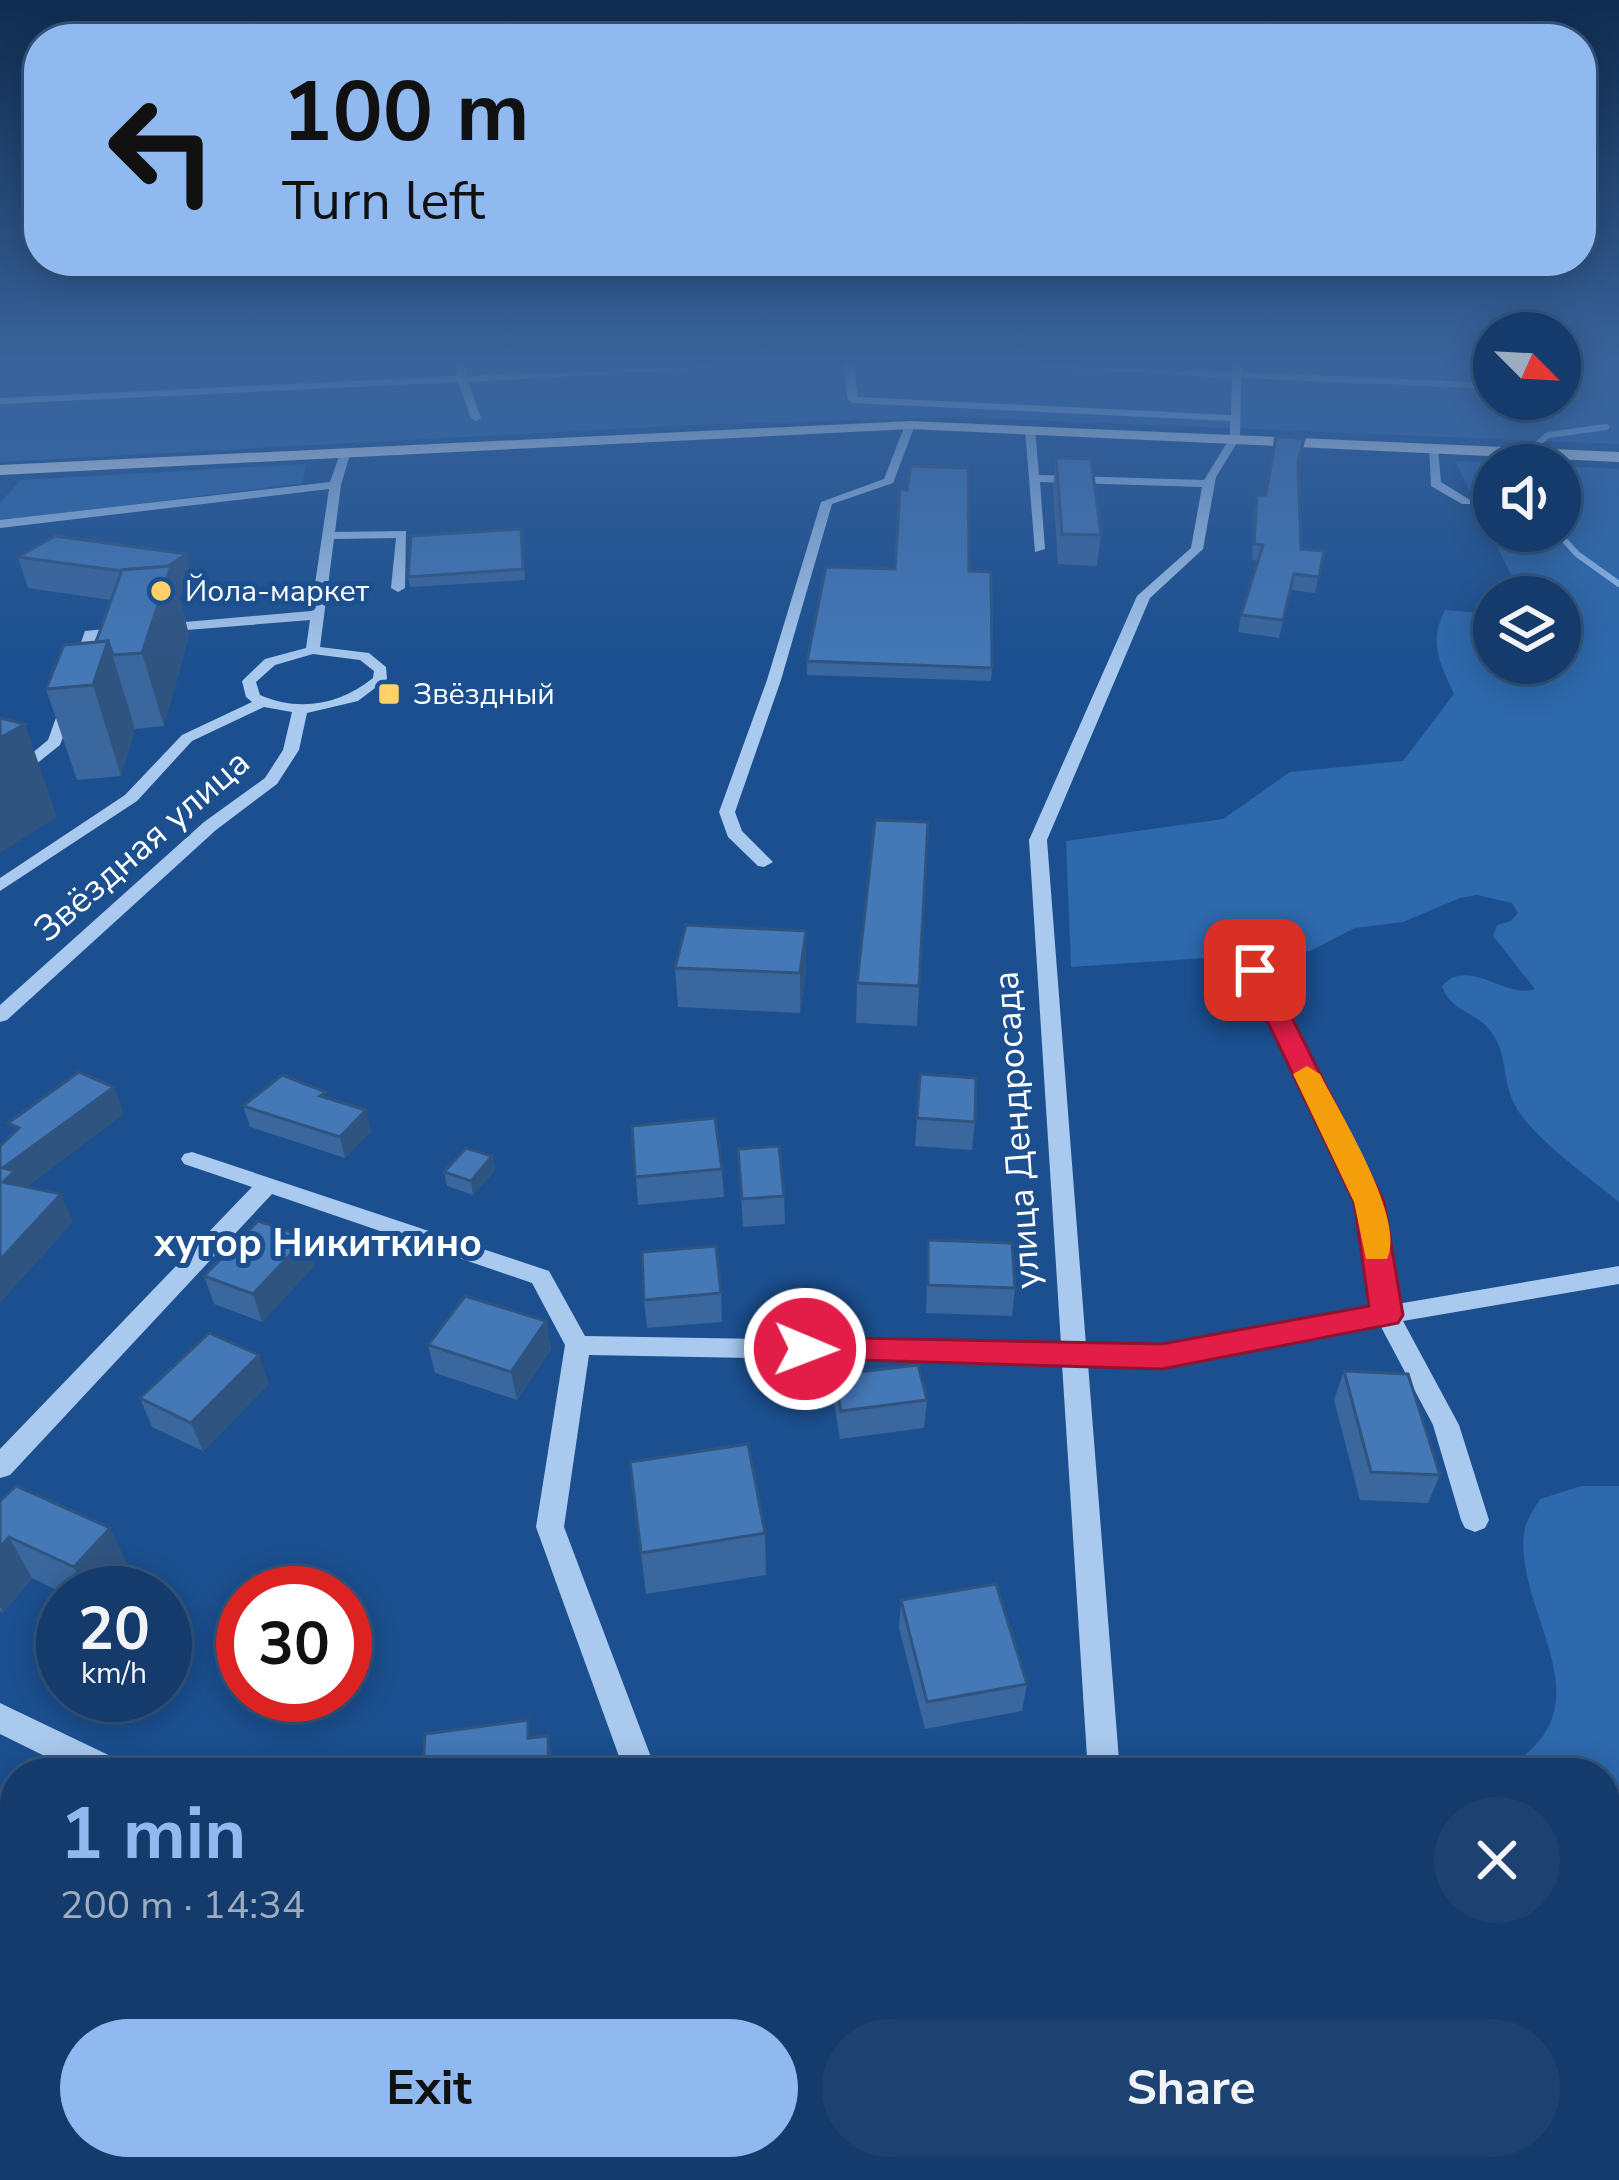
<!DOCTYPE html>
<html lang="en">
<head>
<meta charset="utf-8">
<style>
  :root { --surface:#143b6b; --page:#1d4271; --text:#f1f3f6; --muted:#9dadc1; --line:#33557e; --accent:#90b9f0 }
  body { margin:0; font-family:"Nunito Sans",sans-serif; background:var(--page); color:var(--text); height:100vh; display:flex; flex-direction:column; font-size:45px; white-space:nowrap }
  * { box-sizing:border-box; margin:0 }
  p { font-size:39px; color:var(--muted) }
  .icon { flex:none; width:66px; height:66px; fill:none; stroke:currentColor; stroke-width:2; stroke-linecap:round; stroke-linejoin:round }
  .map { position:relative; flex:1; overflow:hidden }
  .drawer { position:absolute; left:0px; top:1758px; width:1620px; height:423px; display:flex; flex-direction:column; background:var(--surface); border-radius:48px 48px 0 0; box-shadow:0 6px 30px #0003,0 0 0 3px var(--line) }
  .drawer>* { flex:none }
  .banner { position:absolute; left:24px; top:24px; width:1572px; height:252px; border-radius:48px; box-shadow:0 6px 30px #0003,0 0 0 3px var(--line); background:#90b9f0; color:#111; overflow:hidden }
  .needle { width:78px; rotate:114deg }
  .tools { position:absolute; left:1473px; top:312px; display:grid; gap:24px }
  .tools a { display:grid; place-items:center; width:108px; height:108px; border-radius:50%; background:var(--surface); box-shadow:0 6px 30px #0003,0 0 0 3px var(--line); font-size:60px }
  .speed { position:absolute; left:36px; top:1566px; display:flex; gap:24px; font-size:60px; font-weight:700; text-align:center }
  .speed>* { display:grid; place-content:center; width:156px; height:156px; border-radius:50%; background:var(--surface); box-shadow:0 6px 30px #0003,0 0 0 3px var(--line); line-height:1 }
  .speed small { font-size:30px; font-weight:400 }
  .speed .limit { border:18px solid #d22; background:#fff; color:#111 }
  .pin { position:absolute; display:grid; place-items:center; width:102px; height:102px; color:#fff; margin:-51px; border-radius:24px; box-shadow:0 6px 18px #0006 }
  .me { position:absolute; width:132px; margin:-66px; rotate:91deg; stroke-linejoin:round; filter:drop-shadow(0 0 9px #0008) }
  .turn { display:flex; align-items:center; gap:42px; height:252px; padding:0 60px; font-size:54px }
  .turn .icon { width:156px; height:156px; stroke-width:2.5 }
  .turn b { display:block; font-size:84px; line-height:102px }
  .round { display:grid; place-items:center; flex:none; width:126px; height:126px; border-radius:63px; background:var(--page) }
  .summary { display:flex; align-items:center; justify-content:space-between; height:204px; padding:0 60px }
  h1 { font-size:72px; font-weight:700; line-height:90px; color:var(--accent) }
  .cta { display:flex; gap:24px; margin-top:auto; padding:24px 60px }
  .cta a { flex:1; height:138px; border-radius:72px; background:var(--accent); color:#111; font-size:48px; font-weight:700; line-height:138px; text-align:center }
  .cta a+a { background:var(--page); color:var(--text) }
  .map>svg:first-child { display:block }
</style>
</head>
<body>
<div class="map">
<svg width="1619" height="2180" viewBox="0 0 1619 2180">
  <rect width="100%" height="100%" fill="#1b4f8f"/>
  <g fill="#2e69ad">
    <polygon points="0,364 1494,364 1494,399 1560,399 1560,364 1619,364 1619,444 957,417 688,425 0,462"/>
    <path d="M1455,461l79,4h-40v66h66v-65l59,3v733c-29,-24 -94,-69 -107,-103 -10,-25 -5,-48 -23,-70 -15,-18 -39,-18 -47,-43 28,-30 63,14 93,3l-42,-53 4,-11 14,-4 7,-8 -6,-10 -35,-8 -17,3 -57,24 -48,6 -45,23 -239,16 -5,-126 157,-22 67,-47 113,-11 51,-67c-14,-31 -26,-51 -9,-84l49,4v49h66v-66h-38z"/>
    <polygon points="305,464 303,483 0,521 0,503 21,480"/>
    <path d="M1582,1486h37v694h-272l2,-14h256v-393h-109c123,-61 18,-156 28,-240 1,-11 10,-24 16,-34z"/>
  </g>
  <g fill="none" stroke-linecap="round" stroke-linejoin="round">
    <g stroke="#9cc4f0" stroke-width="6">
      <polyline points="1545,465 1536,445 1548,435 1606,427"/>
      <polyline points="1556,531 1577,554 1619,584"/>
    </g>
    <g fill="#a9c9ee" fill-rule="evenodd">
      <polygon points="457,364 467,364 467,376 774,364 468,382 481,418 476,421 471,418 458,382 0,404 0,398 457,376"/>
      <polygon points="843,364 853,364 858,397 1231,415 1232,378 978,364 1232,372 1232,364 1242,364 1242,372 1494,383 1494,389 1241,378 1240,438 1216,477 1203,549 1150,598 1047,840 1086,1345 1162,1346 1374,1308 1358,1202 1245,970 1255,964 1265,970 1380,1202 1397,1304 1619,1266 1619,1284 1403,1321 1459,1425 1489,1520 1485,1528 1475,1532 1465,1528 1461,1520 1433,1425 1380,1325 1162,1366 1088,1364 1120,1773 1088,1773 1062,1364 589,1355 564,1527 657,1773 625,1773 536,1527 565,1345 532,1283 272,1194 10,1475 0,1478 0,1449 252,1187 184,1164 181,1159 184,1154 192,1152 549,1271 585,1336 1061,1344 1029,840 1137,596 1191,548 1202,487 1040,482 1045,549 1035,552 1025,429 1030,426 1035,429 1039,475 1204,480 1230,438 1230,421 853,403 848,400"/>
      <polygon points="1560,386 1573,388 1575,390 1560,392"/>
      <polygon points="910,422 915,425 893,483 832,504 781,680 735,812 742,831 773,862 764,867 758,866 728,837 719,812 767,680 821,502 884,479 905,425"/>
      <polygon points="1429,446 1438,448 1441,482 1470,500 1470,504 1462,504 1431,486"/>
      <path d="M346,448l5,3 -10,34 -6,47 71,-1 -1,57 -7,4 -7,-4 5,-50 -62,1 -14,108 49,6 17,14 1,12 -29,22 -51,12 -8,37 -22,34 -61,46 -209,190 -7,2v-17l204,-183 61,-44 18,-28 9,-38 -28,-5 -72,34 -55,60 -137,90v-13l125,-83 57,-60 70,-33 -6,-5 -4,-16 23,-22 41,-11 4,-28 -148,12 -7,-4 7,-4 149,-13 18,-122 -329,39v-8l330,-38 11,-31zM313,654l47,6 14,11 -1,7c-33,27 -74,34 -113,17l-4,-13 19,-17z"/>
      <polygon points="125,627 132,631 130,634 96,638 86,668 74,671 72,668 85,631"/>
      <polygon points="68,700 75,704 60,745 0,793 0,780 48,740 61,704"/>
      <polygon points="0,1703 123,1762 128,1773 79,1773 0,1734"/>
      <polygon points="175,2166 213,2166 212,2180 174,2180"/>
      <polygon points="664,2166 702,2166 703,2180 665,2180"/>
      <polygon points="1118,2166 1156,2166 1157,2180 1119,2180"/>
    </g>
    <polygon fill="#f0f6ff" fill-rule="evenodd" points="910,421 1619,452 1619,462 910,429 0,475 0,465"/>
  </g>
  <g fill="#3a679d">
    <polygon points="1056,458 1101,535 1097,566 1058,564 1053,487"/>
    <polygon points="1298,465 1301,549 1324,551 1315,593 1291,590 1279,638 1238,632 1241,615 1258,561 1252,560 1254,510 1257,495 1266,495"/>
    <polygon points="521,529 525,580 410,587 408,577"/>
    <polygon points="55,536 195,586 179,596 189,635 164,726 135,729 121,776 77,780 46,689 96,642 111,600 28,588 18,557"/>
    <polygon points="969,571 992,668 991,681 807,675 807,661"/>
    <polygon points="928,822 917,1026 856,1023 857,983"/>
    <polygon points="806,931 806,970 800,1013 678,1007 675,968"/>
    <polygon points="920,1074 975,1122 972,1150 915,1146"/>
    <polygon points="328,1099 371,1131 345,1158 250,1127 243,1106"/>
    <polygon points="632,1126 722,1169 724,1197 638,1205"/>
    <polygon points="738,1149 784,1196 785,1224 743,1227"/>
    <polygon points="492,1156 495,1170 473,1195 447,1186 444,1172"/>
    <polygon points="307,1237 315,1265 262,1322 214,1304 204,1276"/>
    <polygon points="928,1240 1015,1288 1012,1316 926,1313"/>
    <polygon points="721,1293 722,1322 647,1328 644,1300"/>
    <polygon points="546,1321 551,1349 517,1400 435,1373 428,1345"/>
    <polygon points="1344,1371 1440,1475 1428,1503 1360,1500 1334,1400"/>
    <polygon points="834,1375 927,1400 924,1428 840,1439 834,1403"/>
    <polygon points="269,1384 203,1451 152,1427 140,1398"/>
    <polygon points="630,1462 765,1533 766,1575 646,1594"/>
    <polygon points="0,1501 130,1569 109,1593 63,1593 32,1578 3,1613 0,1611"/>
    <polygon points="901,1600 1027,1684 1022,1711 925,1729 899,1628"/>
    <polygon points="15,1918 15,2049 0,2052 0,1921"/>
  </g>
  <g fill="#305480">
    <polygon points="187,554 195,586 179,596 189,635 164,726 142,653 152,576"/>
    <polygon points="108,641 135,729 121,776 93,685"/>
    <polygon points="25,724 57,817 0,853 0,738"/>
    <polygon points="806,931 806,970 800,1013 800,973"/>
    <polygon points="114,1087 124,1114 23,1190 3,1182 3,1168"/>
    <polygon points="366,1110 371,1131 345,1158 340,1137"/>
    <polygon points="492,1156 495,1170 473,1195 471,1181"/>
    <polygon points="61,1194 73,1222 0,1303 0,1260"/>
    <polygon points="307,1237 315,1265 262,1322 253,1294"/>
    <polygon points="546,1321 551,1349 517,1400 511,1372"/>
    <polygon points="259,1355 269,1384 203,1451 191,1423"/>
    <polygon points="110,1528 130,1569 109,1593 87,1593 74,1567"/>
    <polygon points="9,1537 32,1578 3,1613 0,1607 0,1547"/>
    <polygon points="548,1736 556,1773 549,1773"/>
  </g>
  <g fill="#4478b7" stroke="#305480" stroke-width="3">
    <polygon points="1276,436 1304,439 1298,462 1301,549 1324,551 1319,577 1294,574 1283,620 1241,615 1263,545 1254,544 1257,495 1266,495"/>
    <polygon points="1056,458 1091,459 1101,535 1062,534"/>
    <polygon points="911,466 968,468 969,571 991,572 992,668 807,661 826,567 895,569 900,489 907,490"/>
    <polygon points="521,529 523,569 408,577 411,536"/>
    <polygon points="55,536 187,554 168,566 122,570 122,571 18,557"/>
    <polygon points="171,566 142,653 113,655 108,641 96,642 122,570"/>
    <polygon points="108,641 93,685 46,689 64,645"/>
    <polygon points="0,718 25,724 0,738"/>
    <polygon points="875,820 928,822 919,986 857,983"/>
    <polygon points="686,925 806,931 800,973 675,968"/>
    <polygon points="79,1072 114,1087 3,1168 15,1171 3,1182 61,1194 0,1260 0,1146 19,1128 8,1123"/>
    <polygon points="920,1074 976,1078 975,1122 917,1118"/>
    <polygon points="282,1075 326,1092 320,1096 366,1110 340,1137 243,1106"/>
    <polygon points="715,1118 722,1169 635,1177 632,1126"/>
    <polygon points="779,1146 784,1196 742,1199 738,1149"/>
    <polygon points="466,1148 492,1156 471,1181 444,1172"/>
    <polygon points="258,1221 307,1237 253,1294 204,1276"/>
    <polygon points="928,1240 1012,1243 1015,1288 928,1285"/>
    <polygon points="716,1246 721,1293 644,1300 642,1252"/>
    <polygon points="465,1296 546,1321 511,1372 428,1345"/>
    <polygon points="209,1333 259,1355 191,1423 140,1398"/>
    <polygon points="918,1365 927,1400 841,1411 834,1375"/>
    <polygon points="1344,1371 1408,1374 1440,1475 1371,1472"/>
    <polygon points="748,1444 765,1533 641,1553 630,1462"/>
    <polygon points="16,1486 110,1528 74,1567 9,1537 0,1547 0,1501"/>
    <polygon points="996,1584 1027,1684 927,1702 901,1600"/>
    <polygon points="528,1720 528,1738 548,1736 549,1773 423,1773 425,1734"/>
    <polygon points="15,1918 15,2022 0,2025 0,1921"/>
  </g>
  <linearGradient id="sky" x2="0" y2="1"><stop stop-color="#0f2b4f"/><stop offset="0.54" stop-color="#39639b"/><stop offset="1" stop-color="#39639b" stop-opacity="0"/></linearGradient>
  <rect width="1619" height="669" fill="url(#sky)"/>
  <polygon fill="#e11d48" stroke="#92132f" stroke-width="3" points="1255,962 1268,970 1384,1202 1403,1315 1398,1323 1162,1369 793,1358 788,1349 793,1341 805,1337 1162,1344 1369,1306 1354,1202 1243,970"/>
  <path fill="#f59e0b" d="M1307,1066l13,8c19,38 87,146 67,185h-21l-12,-57 -61,-128z"/>
  <g fill="#ffd166" stroke="#1b4f8f" stroke-width="4.5">
    <circle cx="161" cy="591" r="12"/>
    <rect x="377" y="682" width="24" height="24" rx="6"/>
  </g>
  <g text-anchor="middle" dominant-baseline="central" stroke-width="10" stroke-linejoin="round" paint-order="stroke">
    <g font-size="30" fill="#fff" stroke="#1b4f8f" text-anchor="start">
      <text x="185" y="591">Йола-маркет</text>
      <text x="413" y="694">Звёздный</text>
    </g>
    <g font-size="36" fill="#fff" stroke="#1b4f8f">
      <text transform="translate(142 846) rotate(-41)">Звёздная улица</text>
      <text transform="translate(1017 1130) rotate(-94)">улица Дендросада</text>
    </g>
    <g font-size="39" font-weight="bold" fill="#fff" stroke="#1b4f8f">
      <text x="318" y="1243">хутор Никиткино</text>
    </g>
  </g>
</svg>
<div class="tools">
<a><svg class="needle" viewBox="-14 -14 28 28"><path d="M0-13l5 13h-10z" fill="#e53935"/><path d="M0 13l5-13h-10z" fill="#9dadc1"/></svg></a>
<a><svg class="icon" aria-label="sound" viewBox="0 0 24 24"><path d="M4 9h4l5-4v14l-5-4H4zM17 9q2 3 0 6"/></svg></a>
<a><svg class="icon" aria-label="layers" viewBox="0 0 24 24"><path d="M12 4l9 5-9 5-9-5zM3 14l9 5 9-5"/></svg></a>
</div>
<div class="speed"><div>20<small>km/h</small></div><div class="limit">30</div></div>
<div class="pin" style="left:1255px;top:970px;background:#d93025"><svg class="icon" aria-label="arrive" viewBox="0 0 24 24"><path d="M6 21V4h12l-3 4 3 4H6"/></svg></div>
<svg class="me" style="left:805px;top:1349px" viewBox="-20 -20 40 40"><circle r="17" fill="#e11d48" stroke="#fff" stroke-width="3"/><path d="M0-11L8 9 0 5-8 9z" fill="#fff"/></svg>
<div class="banner">
<div class="turn"><svg class="icon" aria-label="left" viewBox="0 0 24 24"><path d="M17 20v-9H6M10 6l-5 5 5 5"/></svg><div><b>100 m</b>Turn left</div></div>
</div>
<section class="drawer">
<div class="summary"><div><h1>1 min</h1><p>200 m · 14:34</p></div><a class="round"><svg class="icon" aria-label="close" viewBox="0 0 24 24"><path d="M6 6l12 12M18 6L6 18"/></svg></a></div>
<div class="cta"><a>Exit</a><a>Share</a></div>
</section>
</div>
</body>
</html>
